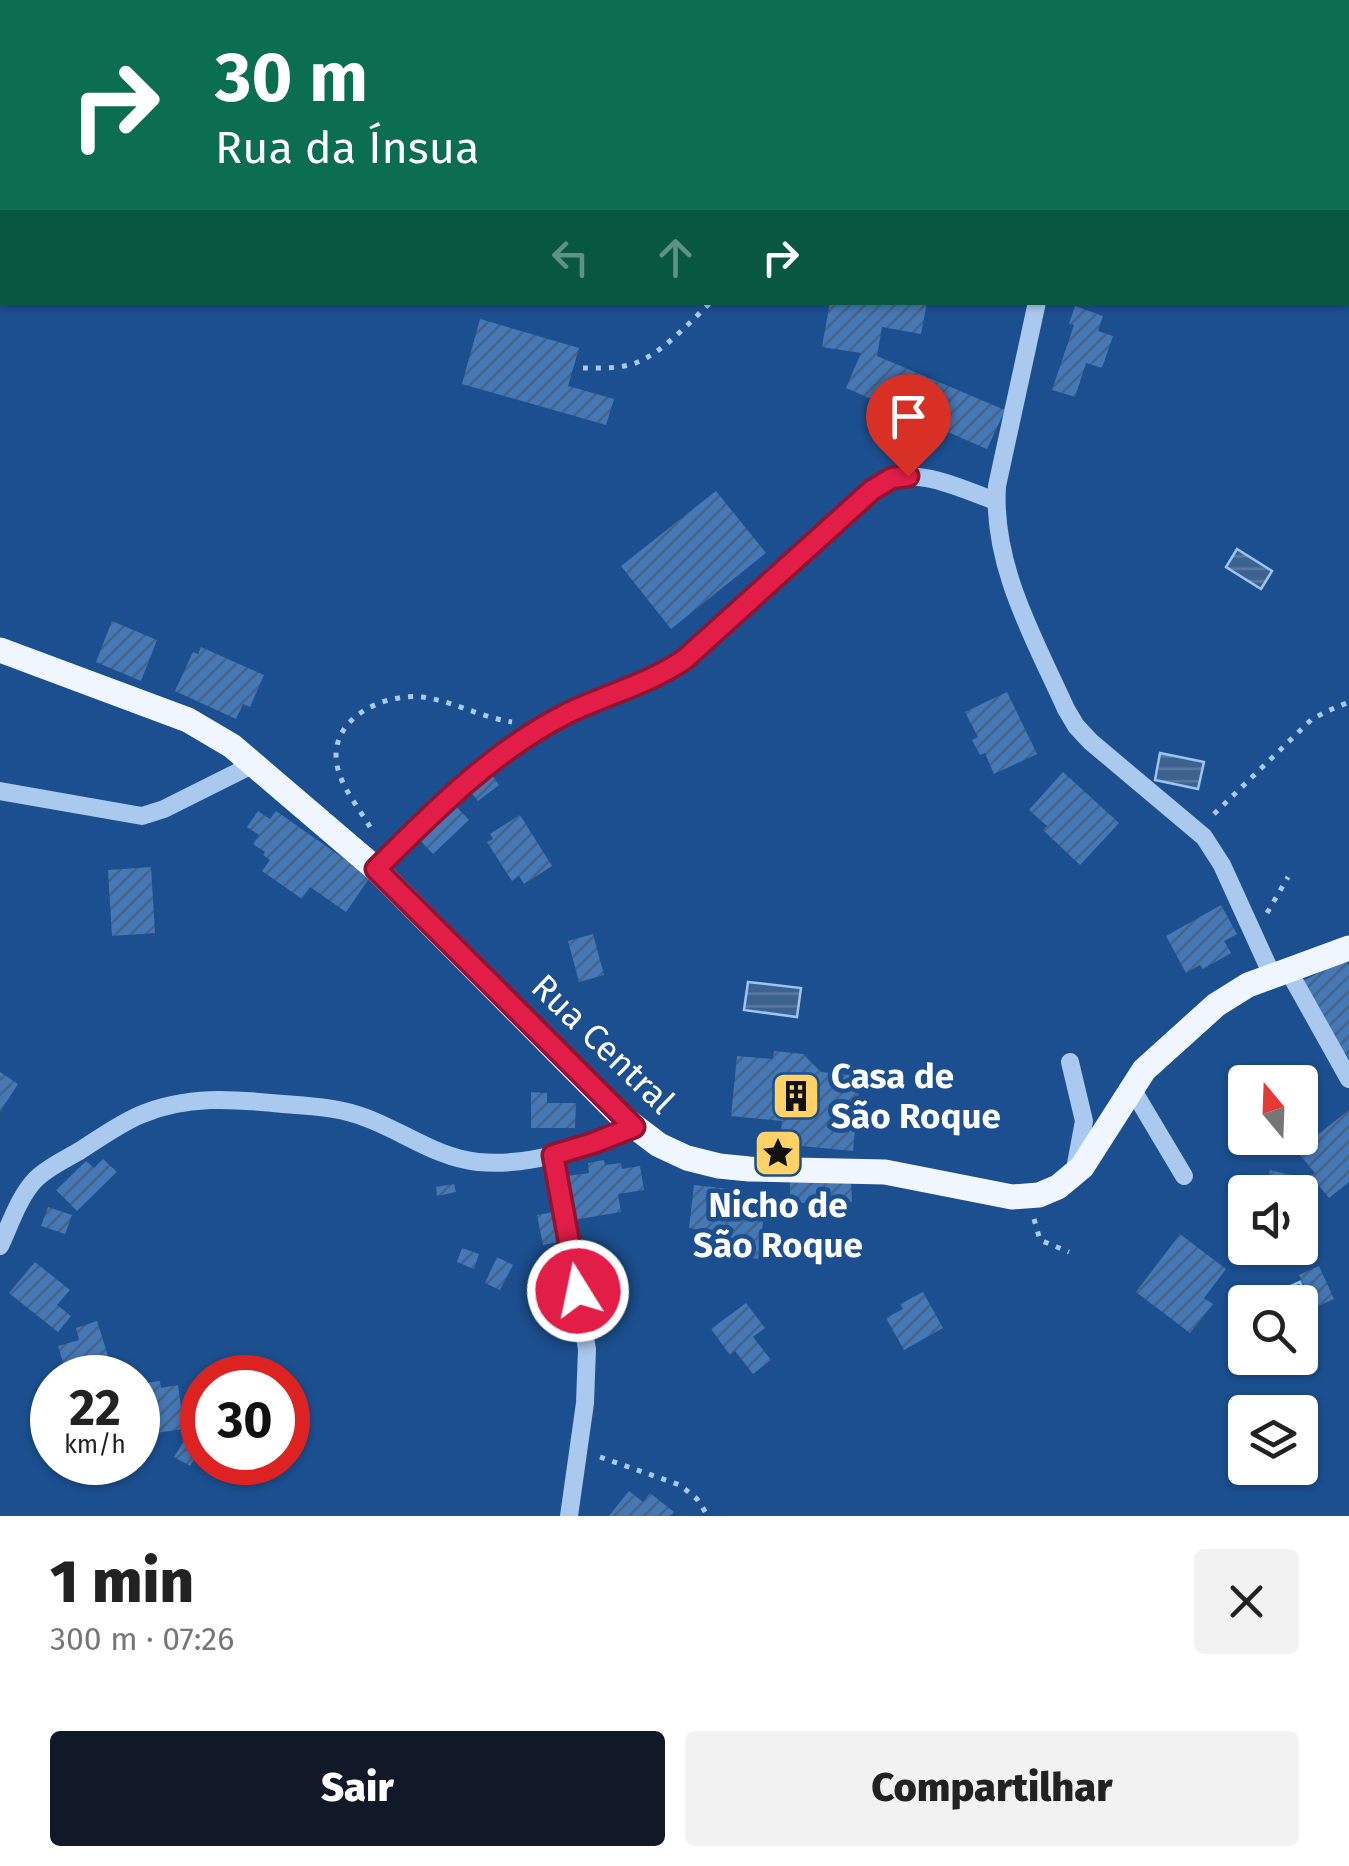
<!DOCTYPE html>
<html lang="pt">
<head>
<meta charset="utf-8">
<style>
  :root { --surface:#fff; --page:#f2f2f2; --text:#222; --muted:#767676; --accent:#111827 }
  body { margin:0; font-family:"Fira Sans",sans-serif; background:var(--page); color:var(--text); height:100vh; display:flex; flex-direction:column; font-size:38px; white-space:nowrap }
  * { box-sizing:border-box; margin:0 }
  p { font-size:32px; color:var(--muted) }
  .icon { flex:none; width:55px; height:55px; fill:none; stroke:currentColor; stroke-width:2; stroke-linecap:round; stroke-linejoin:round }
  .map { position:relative; height:1516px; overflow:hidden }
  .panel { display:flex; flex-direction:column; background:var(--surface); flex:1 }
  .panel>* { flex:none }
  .banner { position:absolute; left:0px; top:0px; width:1350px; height:305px; box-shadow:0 2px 8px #0004; background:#0b6e4f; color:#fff; overflow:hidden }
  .needle { width:65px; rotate:341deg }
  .tools { position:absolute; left:1228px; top:1065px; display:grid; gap:20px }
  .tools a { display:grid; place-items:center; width:90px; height:90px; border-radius:10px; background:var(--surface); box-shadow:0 2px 8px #0004; font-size:50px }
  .speed { position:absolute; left:30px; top:1355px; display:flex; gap:20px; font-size:50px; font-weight:700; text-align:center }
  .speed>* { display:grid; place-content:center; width:130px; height:130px; border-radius:50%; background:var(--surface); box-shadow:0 2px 8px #0004; line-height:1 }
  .speed small { font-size:25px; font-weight:400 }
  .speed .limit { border:15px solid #d22; background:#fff; color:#111 }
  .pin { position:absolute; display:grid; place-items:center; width:85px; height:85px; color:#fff; margin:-102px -42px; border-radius:50% 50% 50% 0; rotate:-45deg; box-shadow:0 0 10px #0007 }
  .pin .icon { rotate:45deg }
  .me { position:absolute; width:110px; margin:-55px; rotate:350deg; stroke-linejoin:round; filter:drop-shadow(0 0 8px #0008) }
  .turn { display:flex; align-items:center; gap:35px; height:210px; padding:0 50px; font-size:45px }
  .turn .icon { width:130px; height:130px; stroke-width:2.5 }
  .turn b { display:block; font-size:70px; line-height:85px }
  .lanes { display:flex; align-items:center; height:95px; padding:0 50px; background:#0003; justify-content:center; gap:50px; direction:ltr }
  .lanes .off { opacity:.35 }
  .round { display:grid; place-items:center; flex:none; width:105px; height:105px; border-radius:10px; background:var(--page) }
  .head { display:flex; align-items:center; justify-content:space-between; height:170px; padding:0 50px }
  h1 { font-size:60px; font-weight:800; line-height:75px }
  .primary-button { display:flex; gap:20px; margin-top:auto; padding:20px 50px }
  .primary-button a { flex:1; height:115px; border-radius:10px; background:var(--accent); color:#fff; font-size:40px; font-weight:800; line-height:115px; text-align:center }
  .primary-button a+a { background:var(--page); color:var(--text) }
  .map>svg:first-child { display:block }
</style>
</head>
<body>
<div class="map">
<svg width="1349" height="1516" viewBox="0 0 1349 1516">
  <defs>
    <pattern id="water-rules" width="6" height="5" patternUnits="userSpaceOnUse" patternTransform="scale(2.5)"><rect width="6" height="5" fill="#3c6290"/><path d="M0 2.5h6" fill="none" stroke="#597aa1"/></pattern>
    <pattern id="building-hatch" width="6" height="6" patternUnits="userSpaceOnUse" patternTransform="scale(2.5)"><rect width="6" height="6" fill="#4478b7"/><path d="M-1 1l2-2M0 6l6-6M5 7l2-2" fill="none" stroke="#486282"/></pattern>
  </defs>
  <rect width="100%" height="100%" fill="#1b4f8f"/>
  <g fill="url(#water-rules)" stroke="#9cc4f0" stroke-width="2.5">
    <polygon points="1237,549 1272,571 1261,589 1226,567"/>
    <polygon points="1160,753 1204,762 1198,789 1155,780"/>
    <polygon points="748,982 801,988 797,1017 744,1010"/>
    <polygon points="1300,1282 1310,1307 1300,1311 1300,1302 1275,1302 1272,1294"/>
  </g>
  <g fill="url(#building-hatch)">
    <polygon points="830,302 927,302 921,334 882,327 877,356 1005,410 987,449 846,388 861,353 822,347"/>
    <polygon points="1075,306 1103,316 1098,331 1113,336 1102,368 1086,363 1075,397 1052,390 1074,325 1069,324"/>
    <polygon points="480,319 579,348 568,386 614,399 606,425 462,384"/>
    <polygon points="716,491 766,553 671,629 621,566"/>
    <polygon points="112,621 157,640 141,681 96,662"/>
    <polygon points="201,647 264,675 250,707 243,704 236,719 175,691 193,652 198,654"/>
    <polygon points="1007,692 1037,754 994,774 985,753 980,755 972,740 978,737 965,712"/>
    <polygon points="1063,772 1119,823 1080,865 1043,830 1047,826 1029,810"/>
    <polygon points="491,774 499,785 478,801 470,791"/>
    <polygon points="454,804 469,820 433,854 418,838"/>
    <polygon points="258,811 270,819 276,811 370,877 346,912 310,887 302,899 262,871 270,860 263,855 265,852 253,844 259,835 247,827"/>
    <polygon points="520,815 552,866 524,884 519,876 512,881 487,842 493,839 490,834"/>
    <polygon points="151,867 155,933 112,936 108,870"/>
    <polygon points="1221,905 1237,934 1224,941 1231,953 1203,969 1200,965 1186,973 1166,936"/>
    <polygon points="593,934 604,975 579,982 568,941"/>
    <polygon points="1345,959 1349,966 1349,1059 1346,1053 1341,1055 1303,981"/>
    <polygon points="774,1051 803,1054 821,1072 860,1076 853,1151 780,1144 782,1121 731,1116 737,1056 773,1059"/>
    <polygon points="0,1072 18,1084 0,1112"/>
    <polygon points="531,1092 547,1093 547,1103 576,1103 575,1128 531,1128"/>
    <polygon points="1349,1110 1349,1182 1329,1198 1311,1176 1315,1173 1300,1155 1314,1144 1311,1140"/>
    <polygon points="103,1159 117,1172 77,1211 56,1190 86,1161 94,1168"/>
    <polygon points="604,1160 605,1165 621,1163 622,1169 640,1166 644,1190 618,1194 621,1212 574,1220 567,1176 589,1173 588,1163"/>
    <polygon points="1270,1170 1291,1175 1288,1192 1266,1192"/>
    <polygon points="851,1179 852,1202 790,1203 790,1180"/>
    <polygon points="454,1184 456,1192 437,1196 436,1187"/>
    <polygon points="694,1185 739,1190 736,1211 764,1215 758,1259 725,1254 726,1246 699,1242 701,1230 689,1228"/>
    <polygon points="48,1207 72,1215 65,1234 41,1226"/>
    <polygon points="554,1212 560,1242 543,1245 537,1215"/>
    <polygon points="1180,1234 1226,1269 1204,1298 1213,1304 1190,1333 1136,1292"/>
    <polygon points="462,1248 479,1254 474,1269 457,1262"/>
    <polygon points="497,1257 513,1265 500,1290 485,1283"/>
    <polygon points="35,1262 70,1290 57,1305 71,1316 58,1332 9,1293"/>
    <polygon points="1319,1266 1334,1299 1314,1308 1299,1275"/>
    <polygon points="923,1292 943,1328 904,1350 886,1318 903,1309 900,1304"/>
    <polygon points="746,1303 765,1328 753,1337 771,1360 753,1374 735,1351 730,1355 711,1329"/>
    <polygon points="97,1321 108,1356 102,1358 108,1378 68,1378 58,1346 79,1340 76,1328"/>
    <polygon points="160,1381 161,1388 178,1385 184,1429 141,1435 138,1384"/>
    <polygon points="186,1438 202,1447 190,1466 174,1457"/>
    <polygon points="629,1491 643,1502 650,1493 674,1512 670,1516 609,1516"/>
  </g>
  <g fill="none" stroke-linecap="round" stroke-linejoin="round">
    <g stroke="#a9c9ee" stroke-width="5" stroke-dasharray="5 8" stroke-linecap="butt">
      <path d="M583,368c18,0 38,1 55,-6 25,-10 53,-41 73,-60"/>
      <polyline points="1214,814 1311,720 1325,712 1349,702"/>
      <path d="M370,827c-11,-19 -29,-40 -33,-62 -9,-46 46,-72 85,-68 30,4 59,20 90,25"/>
      <polyline points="1267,913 1288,877"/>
      <polyline points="1034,1219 1040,1240 1069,1252"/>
      <polyline points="600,1457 680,1485 697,1499 708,1516"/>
    </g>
    <g stroke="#a9c9ee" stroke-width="18">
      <polyline points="1348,115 1349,113"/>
      <path d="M1037,302l-40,184c-5,80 37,152 69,223l10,17 15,16 113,95 18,28 50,110"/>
      <polyline points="0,791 142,816 164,809 254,764"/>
      <path d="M376,869l85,-82 32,-26 72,-47 96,-41 24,-14 193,-174c38,-21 80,3 118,16"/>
      <polyline points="1288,970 1349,1079"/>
      <polyline points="1070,1062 1084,1121 1076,1164"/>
      <polyline points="1131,1087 1184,1176"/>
      <polyline points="553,1155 587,1349 585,1403 569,1516"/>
      <path d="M0,1246c10,-21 19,-50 36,-67 12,-12 30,-20 45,-29 19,-12 38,-26 59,-35 46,-20 94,-16 143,-11 25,2 51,3 75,11 41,13 77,43 120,47 54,5 107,-15 156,-35"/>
    </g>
    <polyline stroke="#f0f6ff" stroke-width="25" points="0,650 188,720 232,746 376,869 622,1117 659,1145 687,1158 719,1166 749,1169 885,1172 1012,1197 1039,1195 1058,1187 1082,1167 1144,1070 1216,1005 1248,985 1349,948"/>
  </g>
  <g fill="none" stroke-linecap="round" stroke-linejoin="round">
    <g stroke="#92132f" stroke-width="25">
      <path id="route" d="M578,1291l-25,-136 40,-12 41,-16 -258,-258c57,-57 117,-118 190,-155 39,-19 83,-30 119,-55l187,-169 20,-12 16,-2"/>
    </g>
    <use href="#route" stroke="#e11d48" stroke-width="18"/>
  </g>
  <defs>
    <g id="building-square" transform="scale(2.5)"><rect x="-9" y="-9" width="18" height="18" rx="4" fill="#ffd166" stroke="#1b4f8f"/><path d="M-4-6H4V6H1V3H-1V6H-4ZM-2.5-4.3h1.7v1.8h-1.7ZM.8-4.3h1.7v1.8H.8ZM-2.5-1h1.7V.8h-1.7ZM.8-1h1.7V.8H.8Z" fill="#111"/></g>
    <g id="sight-square" transform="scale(2.5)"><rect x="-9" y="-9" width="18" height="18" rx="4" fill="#ffd166" stroke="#1b4f8f"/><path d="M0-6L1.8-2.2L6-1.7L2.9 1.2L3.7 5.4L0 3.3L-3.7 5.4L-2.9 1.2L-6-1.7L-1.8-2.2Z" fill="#111"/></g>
  </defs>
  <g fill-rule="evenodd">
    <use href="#building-square" x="796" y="1096"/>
    <use href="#sight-square" x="778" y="1153"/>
  </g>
  <g text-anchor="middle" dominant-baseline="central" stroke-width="9" stroke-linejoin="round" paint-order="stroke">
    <g font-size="35" fill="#fff" stroke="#1b4f8f">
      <text transform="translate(603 1044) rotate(44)">Rua Central</text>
    </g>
    <g font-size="35" font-weight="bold" fill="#fff" stroke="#1b4f8f" text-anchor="start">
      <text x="831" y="1076">Casa de<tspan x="831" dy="40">São Roque</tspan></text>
      <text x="778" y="1205" text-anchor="middle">Nicho de<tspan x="778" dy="40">São Roque</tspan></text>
    </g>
  </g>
</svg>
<div class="tools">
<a><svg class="needle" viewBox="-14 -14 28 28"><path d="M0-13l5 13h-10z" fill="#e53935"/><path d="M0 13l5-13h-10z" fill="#767676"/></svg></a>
<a><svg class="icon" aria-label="sound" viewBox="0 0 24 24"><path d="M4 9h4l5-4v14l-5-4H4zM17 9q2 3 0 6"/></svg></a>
<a><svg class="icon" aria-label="search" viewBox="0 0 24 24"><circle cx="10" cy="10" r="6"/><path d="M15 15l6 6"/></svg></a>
<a><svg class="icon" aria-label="layers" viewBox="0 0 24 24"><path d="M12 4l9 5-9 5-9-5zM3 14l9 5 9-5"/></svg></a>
</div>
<div class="speed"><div>22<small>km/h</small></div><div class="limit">30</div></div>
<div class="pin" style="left:908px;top:476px;background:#d93025"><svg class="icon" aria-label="arrive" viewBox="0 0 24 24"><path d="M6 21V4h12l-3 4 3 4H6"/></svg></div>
<svg class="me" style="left:578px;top:1291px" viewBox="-20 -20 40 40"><circle r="17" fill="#e11d48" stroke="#fff" stroke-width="3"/><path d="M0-11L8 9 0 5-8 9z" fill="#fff"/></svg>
<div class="banner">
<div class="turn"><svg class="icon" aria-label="right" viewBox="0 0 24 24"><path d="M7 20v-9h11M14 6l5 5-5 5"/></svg><div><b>30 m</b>Rua da Ínsua</div></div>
<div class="lanes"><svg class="icon off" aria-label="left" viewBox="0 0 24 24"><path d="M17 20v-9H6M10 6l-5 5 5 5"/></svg><svg class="icon off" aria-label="ahead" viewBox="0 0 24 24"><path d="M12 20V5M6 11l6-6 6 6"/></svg><svg class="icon" aria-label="right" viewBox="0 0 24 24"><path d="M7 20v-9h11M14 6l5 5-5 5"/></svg></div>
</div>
</div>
<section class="panel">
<div class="head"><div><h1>1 min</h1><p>300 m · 07:26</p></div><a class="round"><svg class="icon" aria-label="close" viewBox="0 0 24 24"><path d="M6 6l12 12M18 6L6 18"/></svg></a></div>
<div class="primary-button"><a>Sair</a><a>Compartilhar</a></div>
</section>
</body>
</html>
